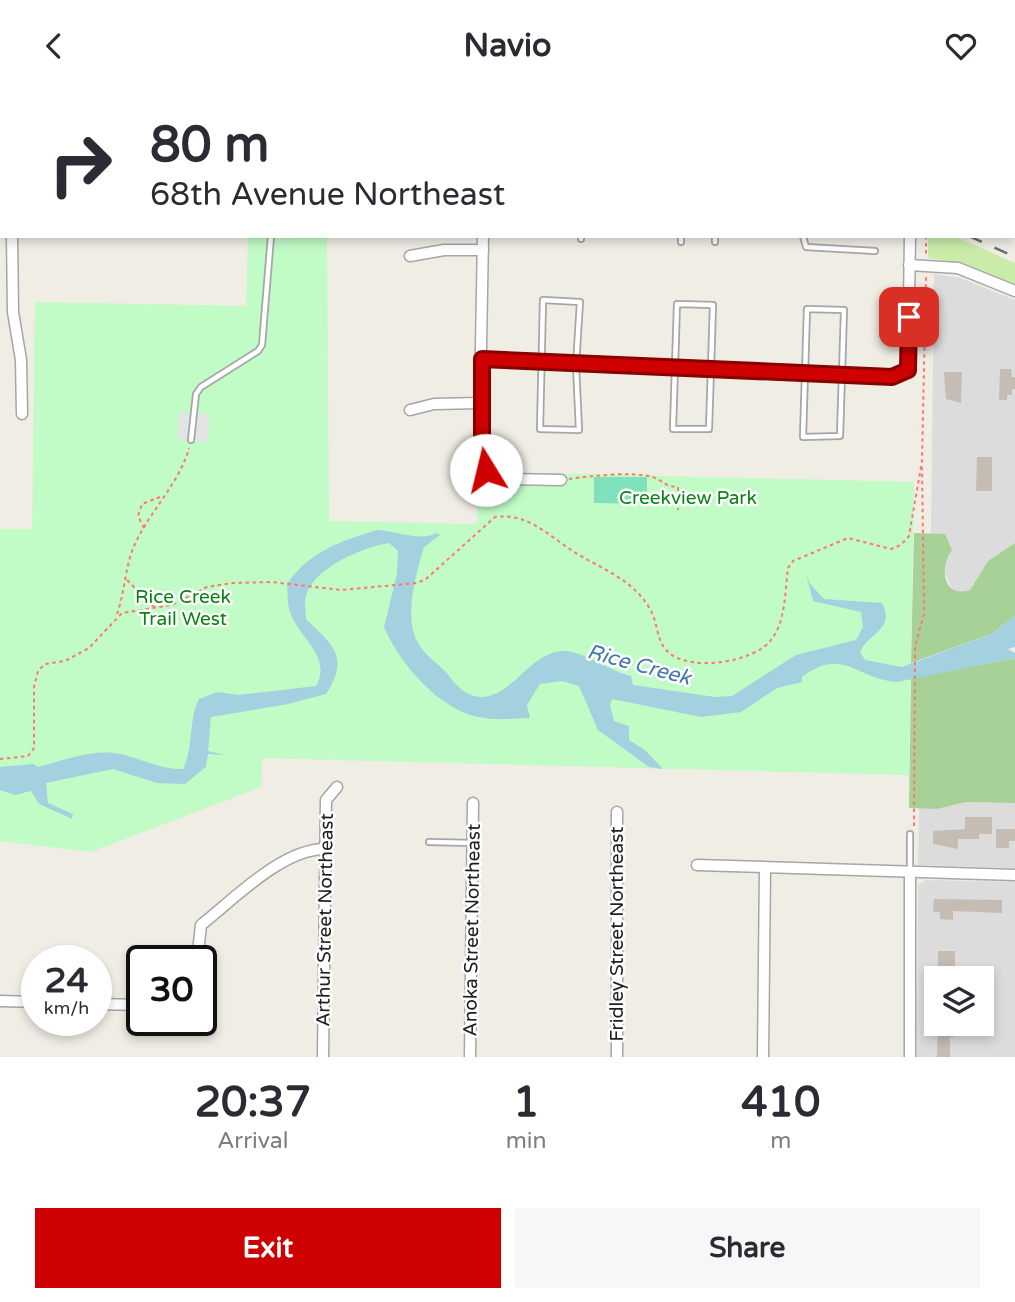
<!DOCTYPE html>
<html lang="en">
<head>
<meta charset="utf-8">
<style>
  :root { --surface:#fff; --page:#f7f7f7; --text:#2b2b33; --muted:#7c7c81; --accent:#ce0100 }
  body { margin:0; font-family:"Varela Round",sans-serif; background:var(--page); color:var(--text); height:100vh; display:flex; flex-direction:column; font-size:26px; white-space:nowrap }
  * { box-sizing:border-box; margin:0 }
  p { font-size:23px; color:var(--muted) }
  .icon { flex:none; width:38px; height:38px; fill:none; stroke:currentColor; stroke-width:2; stroke-linecap:round; stroke-linejoin:round }
  .map { position:relative; height:966px; overflow:hidden }
  .side { display:flex; flex-direction:column; background:var(--surface); flex:1 }
  .side>* { flex:none }
  .hud { position:absolute; left:0px; top:0px; width:1015px; height:147px; box-shadow:0 4px 10px #0003; background:#fff; color:var(--text); overflow:hidden }
  .tools { position:absolute; left:924px; top:875px; display:grid; gap:14px }
  .tools a { display:grid; place-items:center; width:70px; height:70px; border-radius:0px; background:var(--surface); box-shadow:0 4px 10px #0003; font-size:35px }
  .speed { position:absolute; left:21px; top:854px; display:flex; gap:14px; font-size:35px; font-weight:700; text-align:center }
  .speed>* { display:grid; place-content:center; width:91px; height:91px; border-radius:50%; background:var(--surface); box-shadow:0 4px 10px #0003; line-height:1 }
  .speed small { font-size:18px; font-weight:400 }
  .speed .limit { border:4px solid #111; border-radius:10px; background:#fff; color:#111 }
  .pin { position:absolute; display:grid; place-items:center; width:60px; height:60px; color:#fff; margin:-30px; border-radius:14px; box-shadow:0 4px 10px #0006 }
  .me { position:absolute; width:77px; margin:-38px; rotate:351deg; stroke-linejoin:round; filter:drop-shadow(0 0 5px #0008) }
  .turn { display:flex; align-items:center; gap:24px; height:147px; padding:0 35px; font-size:32px }
  .turn .icon { width:91px; height:91px; stroke-width:2.5 }
  .turn b { display:block; font-size:49px; line-height:60px }
  .eta { display:flex; justify-content:space-evenly; align-items:center; height:119px; text-align:center }
  .eta b { font-size:42px; font-weight:700; line-height:49px }
  .button { display:flex; gap:14px; margin-top:auto; padding:14px 35px }
  .button a { flex:1; height:80px; border-radius:0px; background:var(--accent); color:#fff; font-size:28px; font-weight:700; line-height:80px; text-align:center }
  .button a+a { background:var(--page); color:var(--text) }
  header { display:flex; justify-content:space-between; align-items:center; height:91px; padding:0 35px; background:var(--surface); font-size:32px; font-weight:700 }
  .map>svg:first-child { display:block }
</style>
</head>
<body>
<header><svg class="icon" aria-label="back" viewBox="0 0 24 24"><path d="M15 5l-7 7 7 7"/></svg>Navio<svg class="icon" aria-label="heart" viewBox="0 0 24 24"><path d="M12 20l-8-8c-3-5 5-10 8-4 3-6 11-1 8 4z"/></svg></header>
<div class="map">
<svg width="1015" height="966" viewBox="0 0 1015 966">
  <rect width="100%" height="100%" fill="#f0ede5"/>
  <g fill="#dddcdc" fill-rule="evenodd">
    <polygon points="934,183 960,187 1015,209 1015,452 988,470 970,499 959,503 953,500 945,481 946,466 951,459 931,442"/>
    <polygon points="966,711 1015,712 1015,777 918,774 919,717 937,718"/>
    <path d="M926,789l89,2v175h-98l1,-172zM936,887h46v46h-46z"/>
  </g>
  <polygon fill="#caeca9" points="928,145 954,145 1015,172 1015,193 965,173 928,167"/>
  <g fill="#a8d198">
    <path d="M914,442l31,1 7,16c-13,17 -9,49 18,40l18,-29 27,-18v73l-24,18 -80,29z"/>
    <polygon points="1015,567 1015,712 966,711 937,718 909,717 911,587"/>
  </g>
  <polygon fill="#c1fbc6" points="248,145 327,145 329,430 477,433 478,392 538,394 538,382 914,391 909,684 262,667 261,696 91,761 0,750 0,438 32,438 35,211 246,215"/>
  <polygon fill="#80e2bd" points="594,386 647,386 647,413 594,412"/>
  <g fill="#e3e3e3">
    <polygon points="17,0 424,0 17,2"/>
    <polygon points="179,321 209,323 208,351 178,349"/>
  </g>
  <path fill="#a4d1df" d="M377,439c19,1 44,12 59,3l4,2 -16,12c-8,26 -20,69 -7,94 7,15 23,23 32,35 8,11 19,22 35,21 31,-4 45,-43 78,-46 21,-1 47,20 69,25l2,9 82,12 17,-1 64,-41 60,-15 7,-13 -2,-15 -48,-11 -7,-27 4,10 14,15 58,4c14,26 -14,30 -22,49l5,8 37,7 89,-33 24,-18v31l-7,2 7,4v5l-118,24c-42,-3 -53,-36 -95,-5v5l-25,6 -36,24 -40,5 -89,-18 -2,6 4,16 15,5v14l16,10 18,19 -14,-2 -51,-37 -19,-44 -17,-5 -22,3 -13,21 3,13c-20,1 -41,3 -60,-3 -37,-13 -71,-53 -86,-88l13,-53 1,-23 -9,-8c-26,4 -76,25 -83,53 -2,7 0,17 0,23 27,26 44,38 20,75l-38,10 -77,13 -3,34 17,4 -17,-1 -2,13 -21,17 -28,-1 -44,-14 -67,14 2,20 25,11 -1,5 -33,-15 -8,-13 -16,4 -15,-5v-23l33,-3 5,3c24,-6 52,-17 76,-14 23,3 45,17 69,16 11,-22 5,-48 16,-70l19,-7 20,3 78,-9c17,-29 -18,-49 -26,-74 -3,-8 -2,-19 -3,-28 23,-33 54,-43 90,-54z"/>
  <g fill="#c5bcb4">
    <polygon points="1000,278 1011,278 1012,286 1015,286 1015,298 1012,298 1012,304 1007,304 1007,309 999,309"/>
    <polygon points="944,281 962,281 961,312 946,308"/>
    <polygon points="977,366 992,366 992,400 976,400"/>
    <polygon points="965,726 992,726 992,743 979,743 979,748 958,748 958,758 933,753 933,740 965,738"/>
    <polygon points="996,738 1015,738 1015,750 1009,750 1009,757 996,757"/>
    <polygon points="934,808 1002,809 1002,822 953,820 953,829 940,828 940,821 933,821"/>
    <polygon points="938,860 955,860 955,879 950,879 950,887 938,887"/>
    <polygon points="938,933 950,933 950,937 954,937 954,946 950,946 950,966 937,966"/>
  </g>
  <g fill="none" stroke-linecap="round" stroke-linejoin="round">
    <g stroke="#a6a6a6" stroke-width="8">
      <g id="service">
        <polyline points="12,0 12,2"/>
        <polyline points="412,0 412,2"/>
        <polyline points="270,2 270,0"/>
        <polyline points="803,145 806,156 875,160"/>
        <polyline points="581,148 581,145"/>
        <polyline points="681,151 681,145"/>
        <polyline points="715,151 715,145"/>
        <polygon points="543,209 580,211 576,274 579,339 540,338"/>
        <polygon points="677,213 713,214 709,338 673,338"/>
        <polygon points="807,218 844,219 840,345 803,346"/>
        <polyline points="191,349 196,303 201,296 258,260 262,254 271,145"/>
        <polyline points="429,751 473,752"/>
        <polyline points="910,780 910,743"/>
      </g>
    </g>
    <g stroke="#a6a6a6" stroke-width="13">
      <g id="minor">
        <polyline points="906,2 906,0"/>
        <polyline points="12,145 13,221 21,269 22,323"/>
        <polyline points="483,145 480,312 482,365 486,379 501,388 561,389"/>
        <polyline points="410,165 444,159 483,159"/>
        <polyline points="909,174 958,177 1015,200"/>
        <polyline points="482,268 892,286 908,279 910,145"/>
        <polyline points="410,319 434,313 480,312"/>
        <polyline points="697,774 1015,784"/>
        <path d="M197,870l4,-36c33,-26 81,-76 124,-76"/>
        <polyline points="0,910 37,911"/>
        <polyline points="96,913 142,914"/>
        <polyline points="323,966 326,709 337,696"/>
        <polyline points="470,966 473,712"/>
        <polyline points="617,966 617,721"/>
        <polyline points="763,966 765,777"/>
        <polyline points="910,966 910,781"/>
      </g>
    </g>
    <g stroke="#a6a6a6" stroke-width="16">
      <g id="tertiary">
        <polyline points="0,63 2,63"/>
        <polyline points="1013,98 1015,98"/>
      </g>
    </g>
    <g stroke="#ff7867" stroke-width="2" stroke-dasharray="3.5 3.5" stroke-linecap="butt">
      <polyline points="0,80 2,80"/>
      <polyline points="926,145 926,165"/>
      <polyline points="1011,145 1015,147"/>
      <path d="M569,388c21,-3 64,-8 84,-2 10,4 13,10 25,10v23"/>
      <polyline points="144,437 138,425 142,413 160,406"/>
      <polyline points="127,489 155,517"/>
      <path d="M117,523c8,-22 8,-49 18,-70 15,-33 45,-62 54,-96"/>
      <path d="M0,668l28,-3 6,-8v-61l4,-16 7,-7 20,-3 24,-13 33,-35 50,-8 35,-18 25,-4 40,-1 69,8 76,-7 9,-4 69,-62c34,-5 57,22 84,38 26,15 55,26 71,54 8,13 6,32 18,43 22,20 85,11 103,-12 15,-19 14,-50 17,-72l5,-7 55,-23 43,11 10,-4 8,-9 13,-75 4,-185"/>
      <polyline points="914,735 915,556 924,523 922,375"/>
    </g>
    <use href="#service" stroke="#fff" stroke-width="4.5"/>
    <use href="#minor" stroke="#fff" stroke-width="10"/>
    <use href="#tertiary" stroke="#fff" stroke-width="12"/>
    <g stroke="#6d6d6d" stroke-width="2.5" stroke-dasharray="14 14" stroke-linecap="butt">
      <polyline points="629,0 633,2"/>
      <polyline points="646,0 650,2"/>
      <polyline points="969,145 1015,166"/>
    </g>
  </g>
  <g fill="none" stroke-linecap="round" stroke-linejoin="round">
    <g stroke="#860100" stroke-width="18">
      <polyline id="route" points="486,379 482,365 482,268 892,286 908,279 909,226"/>
    </g>
    <use href="#route" stroke="#ce0100" stroke-width="12"/>
  </g>
  <g text-anchor="middle" dominant-baseline="central" stroke-width="5" stroke-linejoin="round" paint-order="stroke">
    <g font-size="19" fill="#078313" stroke="#fff">
      <text x="688" y="407">Creekview Park</text>
      <text x="183" y="506">Rice Creek<tspan x="183" dy="22">Trail West</tspan></text>
    </g>
    <g font-size="19" fill="#1f1f1f" stroke="#fff">
      <text transform="translate(325 829) rotate(-89)">Arthur Street Northeast</text>
      <text transform="translate(472 839) rotate(-89)">Anoka Street Northeast</text>
      <text transform="translate(617 843) rotate(-90)">Fridley Street Northeast</text>
    </g>
    <g font-size="21" font-style="italic" fill="#4477ab" stroke="#fff">
      <text transform="translate(639 574) rotate(15)">Rice Creek</text>
    </g>
  </g>
</svg>
<div class="tools">
<a><svg class="icon" aria-label="layers" viewBox="0 0 24 24"><path d="M12 4l9 5-9 5-9-5zM3 14l9 5 9-5"/></svg></a>
</div>
<div class="speed"><div>24<small>km/h</small></div><div class="limit">30</div></div>
<div class="pin" style="left:909px;top:226px;background:#d93025"><svg class="icon" aria-label="arrive" viewBox="0 0 24 24"><path d="M6 21V4h12l-3 4 3 4H6"/></svg></div>
<svg class="me" style="left:486px;top:379px" viewBox="-20 -20 40 40"><circle r="19" fill="#fff"/><path d="M0-13L10 11 0 6-10 11z" fill="#ce0100"/></svg>
<div class="hud">
<div class="turn"><svg class="icon" aria-label="right" viewBox="0 0 24 24"><path d="M7 20v-9h11M14 6l5 5-5 5"/></svg><div><b>80 m</b>68th Avenue Northeast</div></div>
</div>
</div>
<section class="side">
<div class="eta">
<div><b>20:37</b><p>Arrival</p></div>
<div><b>1</b><p>min</p></div>
<div><b>410</b><p>m</p></div>
</div>
<div class="button"><a>Exit</a><a>Share</a></div>
</section>
</body>
</html>
